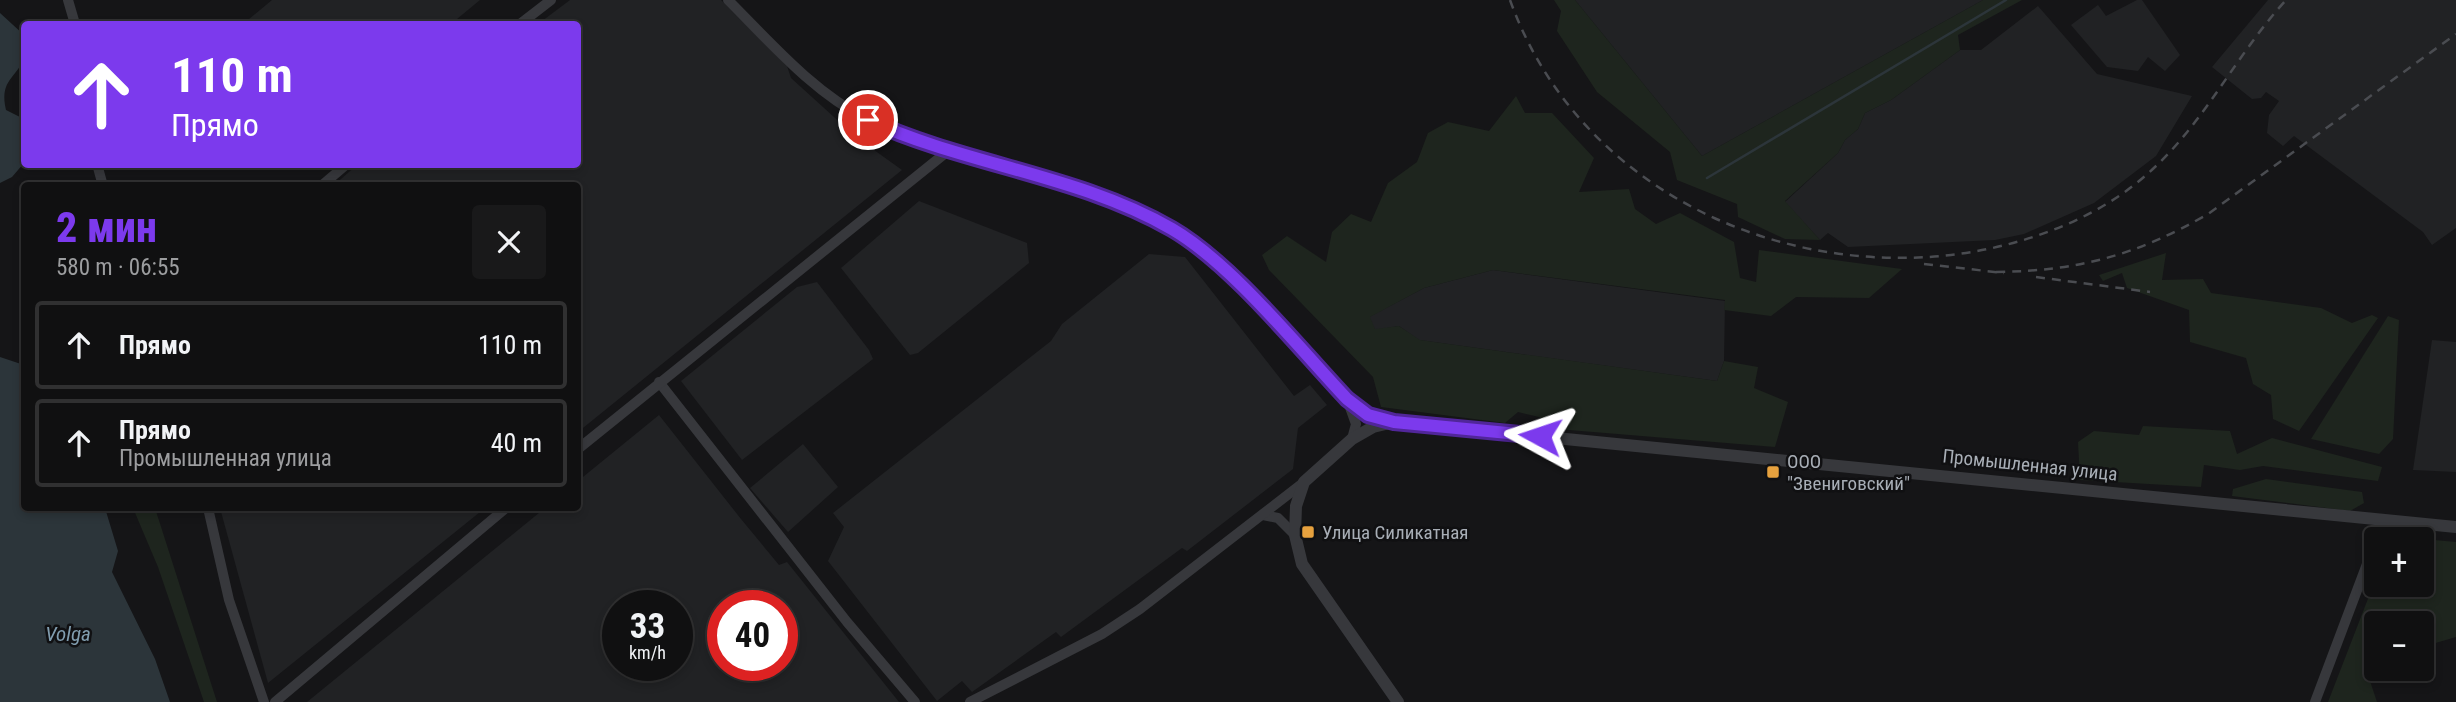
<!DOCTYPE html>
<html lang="ru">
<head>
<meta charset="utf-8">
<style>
  :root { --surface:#101011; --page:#19191a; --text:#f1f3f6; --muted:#9c9d9f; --line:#303031; --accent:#7c3aed }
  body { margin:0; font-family:"Roboto Condensed",sans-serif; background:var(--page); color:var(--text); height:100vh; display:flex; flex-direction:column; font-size:26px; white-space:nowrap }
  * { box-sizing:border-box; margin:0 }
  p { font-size:23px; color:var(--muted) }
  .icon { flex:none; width:38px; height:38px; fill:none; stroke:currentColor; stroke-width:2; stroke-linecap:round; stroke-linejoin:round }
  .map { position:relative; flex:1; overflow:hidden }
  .details { position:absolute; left:21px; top:182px; width:560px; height:329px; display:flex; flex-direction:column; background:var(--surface); border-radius:7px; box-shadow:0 4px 10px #0003,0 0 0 2px var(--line) }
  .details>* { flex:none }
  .guide { position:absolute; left:21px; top:21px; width:560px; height:147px; border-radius:7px; box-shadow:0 4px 10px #0003,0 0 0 2px var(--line); background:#7c3aed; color:#fff; overflow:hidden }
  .fabs { position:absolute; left:2364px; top:527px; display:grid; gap:14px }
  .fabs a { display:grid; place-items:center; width:70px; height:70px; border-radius:7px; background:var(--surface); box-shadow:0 4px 10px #0003,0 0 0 2px var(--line); font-size:35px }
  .speed { position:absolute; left:602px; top:590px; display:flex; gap:14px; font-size:35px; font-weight:700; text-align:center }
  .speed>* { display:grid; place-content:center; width:91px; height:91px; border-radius:50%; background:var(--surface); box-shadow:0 4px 10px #0003,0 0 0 2px var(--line); line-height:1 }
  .speed small { font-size:18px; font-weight:400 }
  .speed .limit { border:10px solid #d22; background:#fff; color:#111 }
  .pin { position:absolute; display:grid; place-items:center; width:60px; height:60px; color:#fff; margin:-30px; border:4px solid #fff; border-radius:50%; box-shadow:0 2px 7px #0007 }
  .me { position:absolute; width:77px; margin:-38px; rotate:275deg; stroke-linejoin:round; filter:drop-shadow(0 0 5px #0008) }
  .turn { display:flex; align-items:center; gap:24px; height:147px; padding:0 35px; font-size:32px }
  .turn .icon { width:91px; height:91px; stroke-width:2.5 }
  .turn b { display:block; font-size:49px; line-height:60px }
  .round { display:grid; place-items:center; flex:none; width:74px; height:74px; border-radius:7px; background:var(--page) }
  .head { display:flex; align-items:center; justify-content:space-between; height:119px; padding:0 35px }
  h1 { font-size:42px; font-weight:800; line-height:52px; color:var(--accent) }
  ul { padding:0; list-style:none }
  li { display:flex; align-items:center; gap:21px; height:88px; margin:0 14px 10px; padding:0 21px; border:4px solid var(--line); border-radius:7px }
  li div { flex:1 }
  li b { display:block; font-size:26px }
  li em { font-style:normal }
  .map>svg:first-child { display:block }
</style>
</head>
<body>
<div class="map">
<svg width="2456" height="702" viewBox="0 0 2456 702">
  <rect width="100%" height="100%" fill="#151517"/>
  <g fill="#212224" fill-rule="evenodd">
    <polygon points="272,0 480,0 451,24 243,24"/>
    <polygon points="570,0 721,0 787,66 791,78 856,137 902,170 578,432 578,186 333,186 357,165 578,164 578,24 538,24"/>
    <polygon points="1575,0 1983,0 1702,156"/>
    <polygon points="2137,0 2142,0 2180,55 2165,71 2148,57 2138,71 2107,67 2071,25 2098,5 2106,16"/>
    <polygon points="2268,0 2456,0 2456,228 2432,245 2423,232 2294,136 2283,146 2267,133 2269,115 2279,101 2266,92 2261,98 2252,99 2212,67"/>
    <polygon points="2038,6 2097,74 2192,96 2156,156 2094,203 2024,234 1995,240 1848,247 1828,233 1820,240 1785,202 1838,153 1845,140 1858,129 1865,113 1891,100 1960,50 1981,50"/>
    <polygon points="919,201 1027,243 1029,263 918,353 910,355 841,268"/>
    <polygon points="1149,254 1185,257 1294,396 1310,385 1327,405 1298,428 1293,469 1187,551 1182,548 1061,637 1056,632 972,692 962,681 937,701 828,561 844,527 833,513 1051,341 1062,324"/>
    <polygon points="1493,270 1725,301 1724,361 1717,381 1419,340 1399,326 1375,330 1369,317 1424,288"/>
    <polygon points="817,282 869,350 873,359 742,460 681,381 797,287"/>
    <polygon points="2432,340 2456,342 2456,472 2413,470"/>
    <path d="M659,415l82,104 38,46 8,-3 112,140h-592l238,-194h33v-27zM618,606h59v59h-59zM723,606h59v59h-59z"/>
    <polygon points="803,444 838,487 788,532 750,488"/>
    <polygon points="220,508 485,508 268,683"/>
  </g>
  <g fill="#1e251e">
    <polygon points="1554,0 1575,0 1702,156 1983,0 2022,0 1958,35 1960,50 1891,100 1865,113 1858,129 1845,140 1838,153 1785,201 1820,240 1785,239 1738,217 1737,204 1677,180 1670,152 1597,92 1557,31 1561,11"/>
    <polygon points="1516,96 1525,113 1552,113 1594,158 1579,192 1629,189 1635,209 1656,224 1680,213 1734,242 1740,278 1756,282 1759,250 1902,269 1869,298 1796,297 1771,316 1724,310 1725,300 1493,270 1424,288 1370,317 1375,329 1399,326 1420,340 1717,381 1724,361 1758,367 1754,388 1788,402 1775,447 1557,429 1539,417 1518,412 1505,423 1381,407 1373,377 1269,270 1262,255 1287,236 1326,262 1332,232 1351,214 1371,222 1388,183 1417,162 1428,133 1448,122 1489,131"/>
    <polygon points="2166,253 2162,280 2203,279 2211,293 2321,308 2352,323 2372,315 2378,318 2299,431 2273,419 2271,395 2253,384 2246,358 2190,342 2189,310 2127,288 2122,273 2103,281 2099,275"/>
    <polygon points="2388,316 2399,320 2393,439 2379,454 2311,439"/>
    <polygon points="2143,426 2230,431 2237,454 2272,438 2382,467 2378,481 2263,466 2240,470 2204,465 2201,487 2080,480 2078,442 2094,431 2139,435"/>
    <polygon points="2266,479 2362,492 2364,503 2350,511 2232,496 2233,489"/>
    <polygon points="133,508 155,508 217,702 204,702 158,567"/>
    <polygon points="2413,538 2456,542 2456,637 2422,647 2422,623 2376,623 2376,662 2365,666 2377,702 2328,702 2376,578 2376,584 2422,584 2422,539 2410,539"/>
  </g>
  <g fill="#2c353a">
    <path d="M0,13l24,22v25c-12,21 -24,22 -18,50l18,9v44l-12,14 -12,6z"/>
    <polygon points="0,357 24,365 24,508 105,508 118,551 112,572 155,659 170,702 0,702"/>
  </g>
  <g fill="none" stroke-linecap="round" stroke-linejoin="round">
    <polyline stroke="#2c353a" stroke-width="2.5" points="1707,178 2006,0"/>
    <g stroke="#37383c" stroke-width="10">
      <polyline points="68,0 75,24"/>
      <path d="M728,0c43,43 85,92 140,120 96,50 210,54 304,109 60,36 126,118 175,170l9,25 -4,15"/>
      <polyline points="520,24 551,0"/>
      <polyline points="97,164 103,186"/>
      <polyline points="321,186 347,164"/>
      <polyline points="659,382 847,622 915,702"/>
      <polyline points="1350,401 1368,415 1392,422"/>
      <polyline points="578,449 948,151"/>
      <polyline points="208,508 229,600 264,702"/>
      <polyline points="1263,515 1278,518 1295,535"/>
      <polyline points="2377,539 2384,520"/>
      <polyline points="275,702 506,508"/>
      <polyline points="970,702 1102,634 1140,609 1303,483"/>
      <polyline points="2315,702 2376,540"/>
    </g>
    <polyline stroke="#37383c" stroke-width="12" points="1398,702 1302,564 1295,535 1296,506 1304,482 1352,439 1373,427 1394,422 2456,527"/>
    <g stroke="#4a4c51" stroke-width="2.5" stroke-dasharray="9 7" stroke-linecap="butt">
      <path d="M1510,0c65,181 255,276 441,255 58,-7 119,-26 168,-59 78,-53 107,-130 167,-196"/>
      <polyline points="1924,264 2004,273"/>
      <path d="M1996,272c83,-1 141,-17 212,-58l248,-180"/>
      <polyline points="2036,277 2150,292"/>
    </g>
  </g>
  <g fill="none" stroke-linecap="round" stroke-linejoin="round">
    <g stroke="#51269a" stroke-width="18">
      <path id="route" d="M868,120c97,45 211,55 304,109 60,35 126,118 175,170l21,16 26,7 146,14"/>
    </g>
    <use href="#route" stroke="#7c3aed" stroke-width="12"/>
  </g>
  <g fill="#e6a13e" stroke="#101012" stroke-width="2.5">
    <rect x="1766" y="465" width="14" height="14" rx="3.5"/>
    <rect x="1301" y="525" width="14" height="14" rx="3.5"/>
  </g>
  <g text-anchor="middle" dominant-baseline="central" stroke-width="5" stroke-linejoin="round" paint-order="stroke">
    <g font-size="19" fill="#a8aeb6" stroke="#101012" text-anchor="start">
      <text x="1787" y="461">ООО<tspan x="1787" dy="22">"Звениговский"</tspan></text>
      <text x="1322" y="532">Улица Силикатная</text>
    </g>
    <g font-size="19" fill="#a8aeb6" stroke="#101012">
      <text transform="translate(2030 465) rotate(6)">Промышленная улица</text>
    </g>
    <g font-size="21" font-style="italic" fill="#819daf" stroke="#101012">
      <text x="68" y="634">Volga</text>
    </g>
  </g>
</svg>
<div class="fabs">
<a>+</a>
<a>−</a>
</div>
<div class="speed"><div>33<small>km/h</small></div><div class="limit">40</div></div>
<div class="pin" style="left:868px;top:120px;background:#d93025"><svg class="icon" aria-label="arrive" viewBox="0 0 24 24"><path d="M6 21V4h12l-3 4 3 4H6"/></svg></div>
<svg class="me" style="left:1540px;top:436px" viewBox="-20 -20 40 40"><path d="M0-17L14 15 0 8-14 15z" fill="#7c3aed" stroke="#fff" stroke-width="4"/></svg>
<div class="guide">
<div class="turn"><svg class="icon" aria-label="ahead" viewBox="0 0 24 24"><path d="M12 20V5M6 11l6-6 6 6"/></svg><div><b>110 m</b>Прямо</div></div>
</div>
<section class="details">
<div class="head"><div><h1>2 мин</h1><p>580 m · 06:55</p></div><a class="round"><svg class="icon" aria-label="close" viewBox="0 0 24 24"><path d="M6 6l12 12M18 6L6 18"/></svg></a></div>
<ul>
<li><svg class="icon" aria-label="ahead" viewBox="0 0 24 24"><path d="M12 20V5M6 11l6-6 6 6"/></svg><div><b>Прямо</b></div><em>110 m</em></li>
<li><svg class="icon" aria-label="ahead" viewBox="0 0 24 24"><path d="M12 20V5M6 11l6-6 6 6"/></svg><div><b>Прямо</b><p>Промышленная улица</p></div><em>40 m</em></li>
</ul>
</section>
</div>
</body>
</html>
